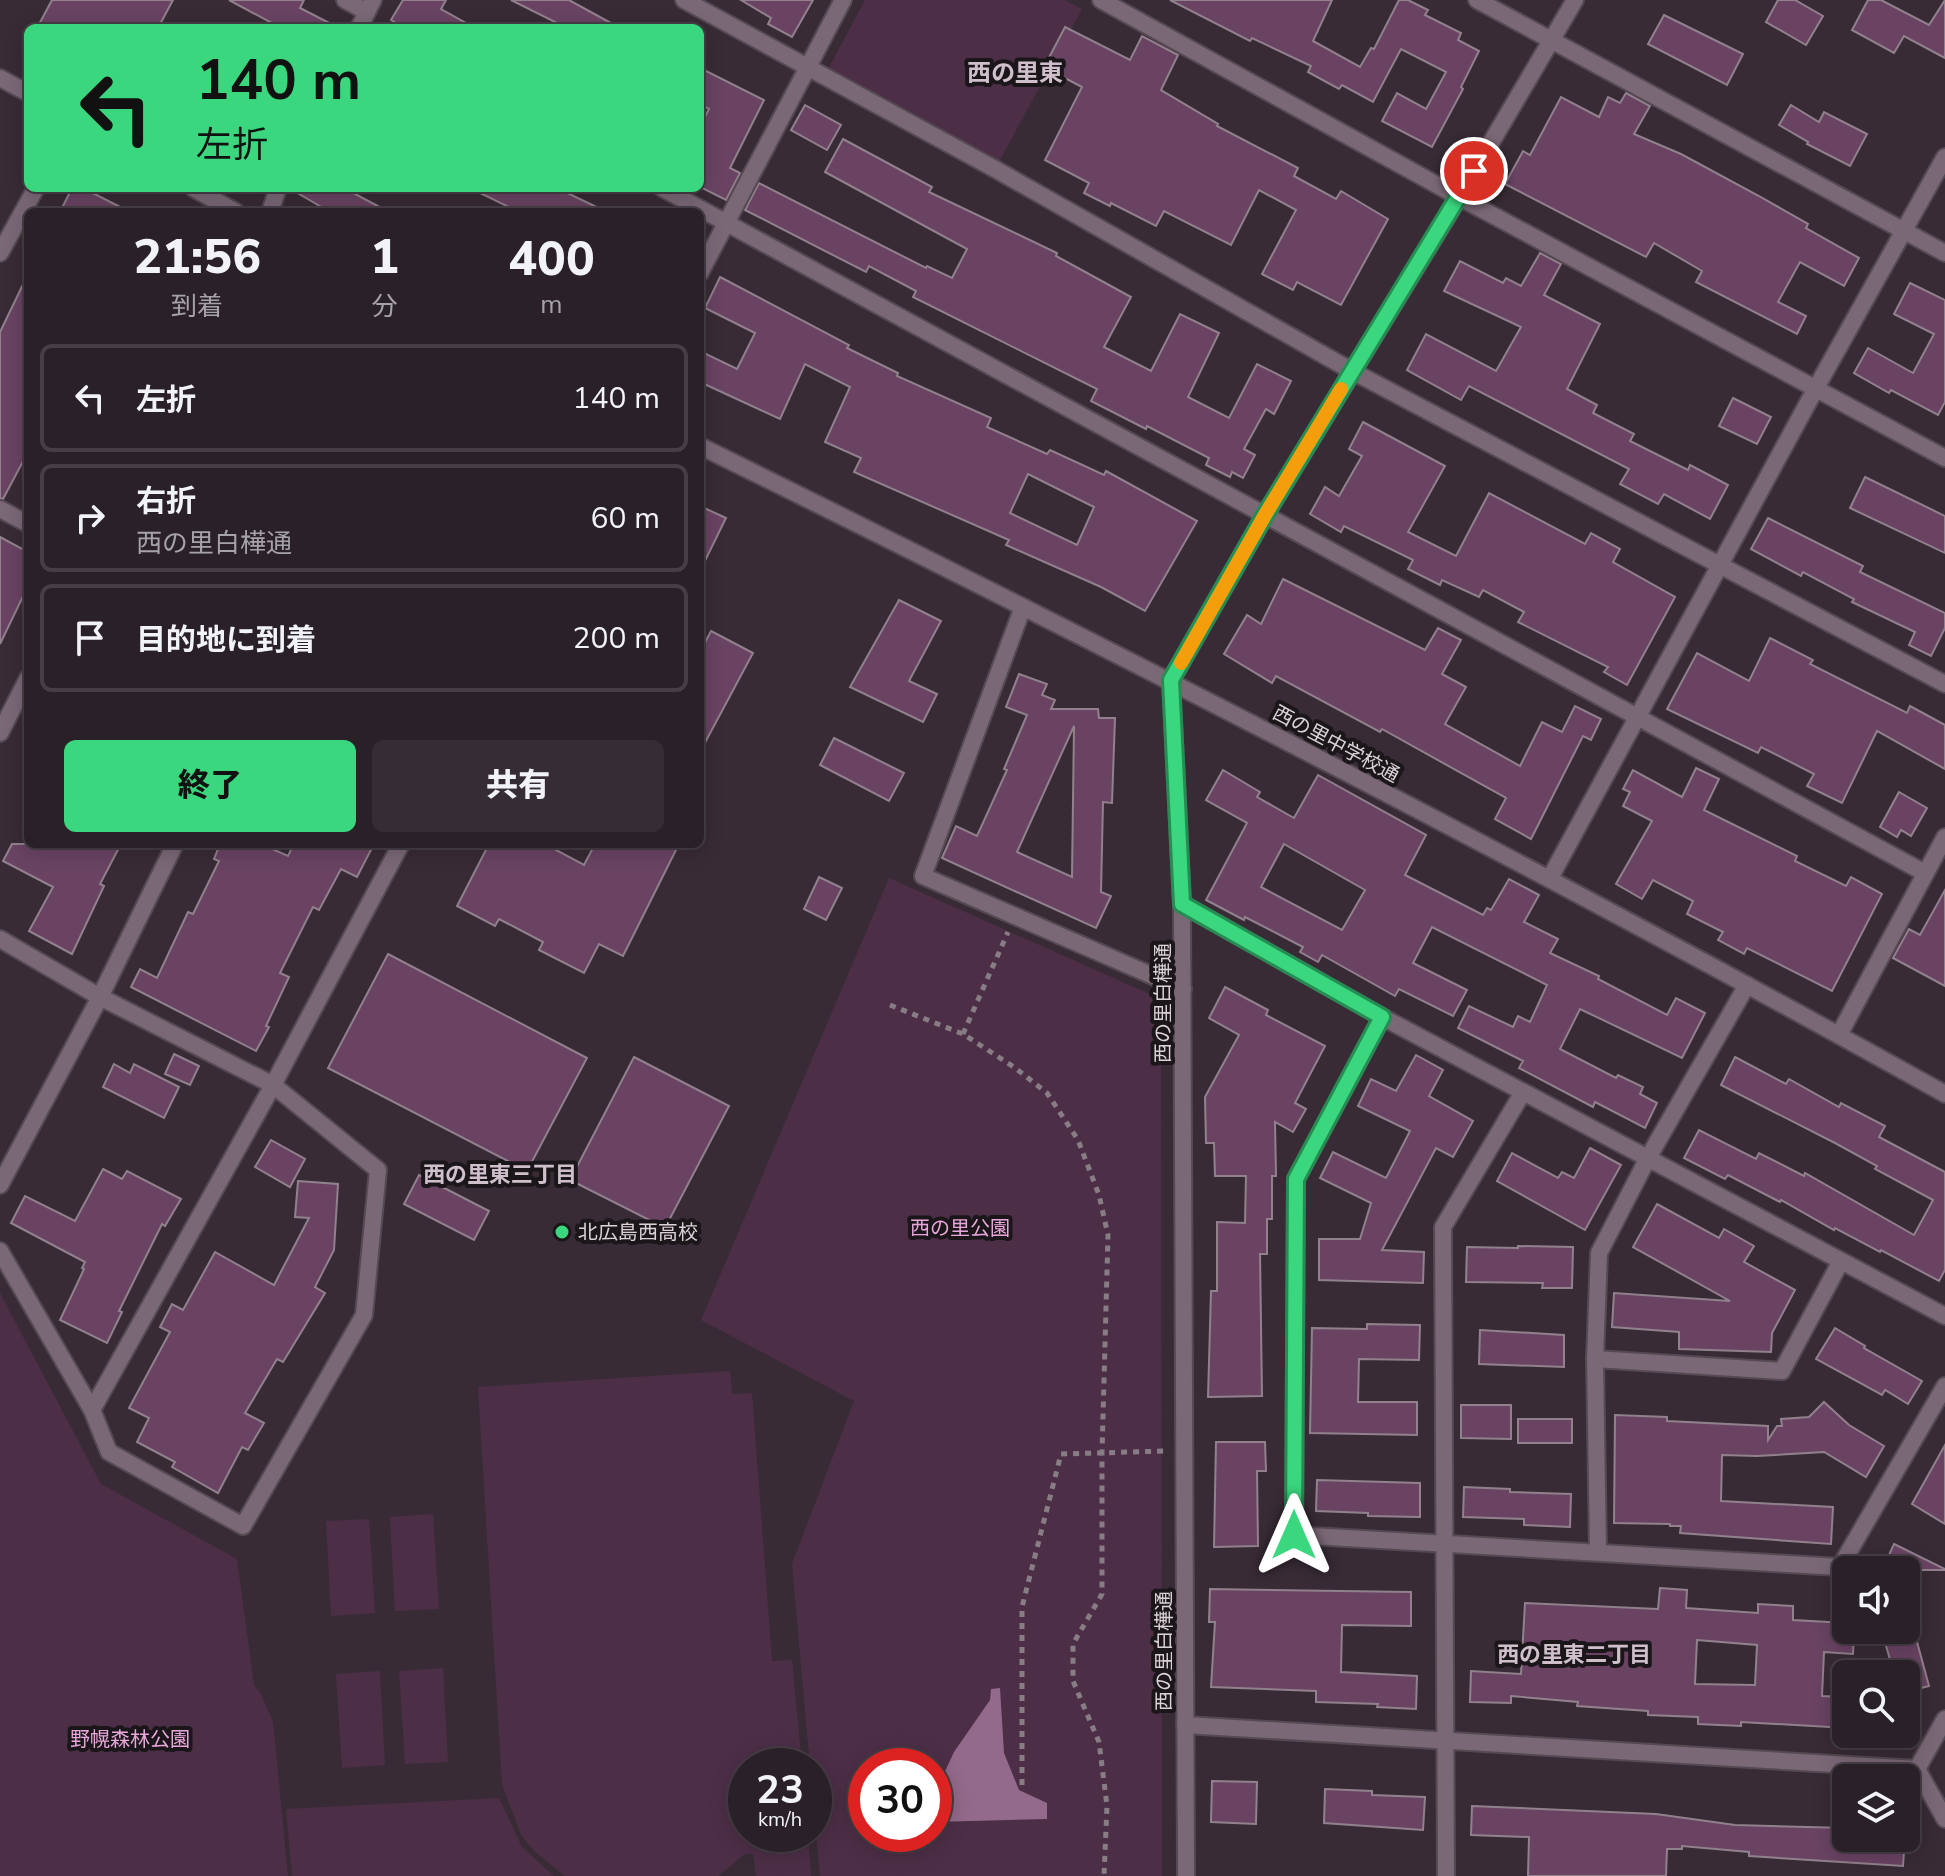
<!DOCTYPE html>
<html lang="ja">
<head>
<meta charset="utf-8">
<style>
  :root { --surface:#2a2028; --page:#362d34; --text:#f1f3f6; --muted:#a5a3a8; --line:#463e45; --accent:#3ad77f }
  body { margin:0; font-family:"Nunito Sans","Noto Sans JP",sans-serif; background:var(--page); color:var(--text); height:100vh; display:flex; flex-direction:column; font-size:30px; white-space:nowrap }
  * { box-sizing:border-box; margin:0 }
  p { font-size:26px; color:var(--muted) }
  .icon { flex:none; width:44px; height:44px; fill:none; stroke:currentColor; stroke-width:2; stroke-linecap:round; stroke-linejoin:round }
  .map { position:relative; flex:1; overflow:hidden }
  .details { position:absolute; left:24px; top:208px; width:680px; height:640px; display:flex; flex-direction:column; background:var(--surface); border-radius:12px; box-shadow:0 4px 20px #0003,0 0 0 2px var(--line) }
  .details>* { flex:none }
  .guide { position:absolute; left:24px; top:24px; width:680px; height:168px; border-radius:12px; box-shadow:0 4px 20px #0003,0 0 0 2px var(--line); background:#3ad77f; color:#111; overflow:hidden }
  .fabs { position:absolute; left:1832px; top:1556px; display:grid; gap:16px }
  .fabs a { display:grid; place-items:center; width:88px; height:88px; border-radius:12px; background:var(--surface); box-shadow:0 4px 20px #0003,0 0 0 2px var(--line); font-size:40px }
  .speed { position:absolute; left:728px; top:1748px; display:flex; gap:16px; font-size:40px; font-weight:700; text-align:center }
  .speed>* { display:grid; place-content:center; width:104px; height:104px; border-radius:50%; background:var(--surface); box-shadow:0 4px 20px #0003,0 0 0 2px var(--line); line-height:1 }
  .speed small { font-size:20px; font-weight:400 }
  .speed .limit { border:12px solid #d22; background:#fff; color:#111 }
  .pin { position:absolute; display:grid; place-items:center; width:68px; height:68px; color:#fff; margin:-34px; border:4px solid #fff; border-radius:50%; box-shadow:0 2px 8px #0007 }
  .me { position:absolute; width:88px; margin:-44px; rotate:0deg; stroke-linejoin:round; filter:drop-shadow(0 0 6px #0008) }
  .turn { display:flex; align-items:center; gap:28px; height:168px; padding:0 40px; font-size:36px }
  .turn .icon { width:104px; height:104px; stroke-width:2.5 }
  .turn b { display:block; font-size:56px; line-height:68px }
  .eta { display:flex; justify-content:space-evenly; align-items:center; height:136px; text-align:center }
  .eta b { font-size:48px; font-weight:800; line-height:56px }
  .action { display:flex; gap:16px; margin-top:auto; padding:16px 40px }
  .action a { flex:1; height:92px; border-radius:12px; background:var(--accent); color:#111; font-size:32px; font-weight:800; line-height:92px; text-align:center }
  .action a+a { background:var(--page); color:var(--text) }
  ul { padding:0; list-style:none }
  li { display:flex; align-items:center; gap:24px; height:108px; margin:0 16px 12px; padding:0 24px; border:4px solid var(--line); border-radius:12px }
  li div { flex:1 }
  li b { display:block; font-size:30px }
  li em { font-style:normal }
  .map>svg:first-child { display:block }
</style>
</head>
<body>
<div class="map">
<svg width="1945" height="1876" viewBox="0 0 1945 1876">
  <rect width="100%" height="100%" fill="#382b35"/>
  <g fill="#4c2f47" fill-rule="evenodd">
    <polygon points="865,0 1064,0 1082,9 995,169 824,77"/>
    <path d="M889,878l272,121 1,877h-342l-6,-62v-48h-4l-18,-202 62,-163 -153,-81zM866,1766h68v68h-68z"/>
    <polygon points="0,1293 101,1484 237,1559 254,1685 261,1694 273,1722 288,1876 0,1876"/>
    <polygon points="730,1371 732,1394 752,1393 772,1661 792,1660 802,1766 746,1766 746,1834 808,1834 811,1876 756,1876 753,1854 745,1854 718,1876 565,1876 535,1852 521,1835 502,1784 478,1387"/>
    <polygon points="433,1514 439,1609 395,1611 390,1517"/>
    <polygon points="369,1519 375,1613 331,1616 326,1521"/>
    <polygon points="443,1668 448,1762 405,1764 399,1671"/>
    <polygon points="380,1671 385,1765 342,1768 336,1674"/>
    <polygon points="499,1798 522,1847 554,1876 292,1876 286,1809"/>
  </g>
  <polygon fill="#936a8b" points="1000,1688 1004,1753 1019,1790 1047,1803 1047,1819 934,1822 934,1795 954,1752 990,1700 991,1689"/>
  <g fill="#6a4363" stroke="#91818d" stroke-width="2" fill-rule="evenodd">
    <polygon points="52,0 173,0 158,28 37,28"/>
    <polygon points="229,0 304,0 300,8 339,28 281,28"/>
    <polygon points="403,0 446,0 441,9 475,28 405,28 391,20"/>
    <polygon points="511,0 569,0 620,28 567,28"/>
    <polygon points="741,0 813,0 792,37 768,24 771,18"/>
    <polygon points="1170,0 1332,0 1313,41 1360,67 1371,48 1374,49 1399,0 1408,0 1428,10 1425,15 1461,33 1458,40 1479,51 1461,87 1463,89 1432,147 1382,121 1397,93 1426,109 1446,72 1401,49 1373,102 1342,85 1339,89 1308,72 1311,66 1252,38 1250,41"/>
    <polygon points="1778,0 1795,0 1823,16 1806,45 1766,22"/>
    <polygon points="1868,0 1881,0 1929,25 1945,0 1945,58 1904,36 1894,53 1852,30"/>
    <polygon points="1664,15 1743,54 1727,85 1648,44"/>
    <polygon points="1065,27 1130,60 1142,36 1178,55 1161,90 1218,124 1217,126 1298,168 1294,176 1336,199 1341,191 1388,219 1341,305 1297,282 1293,290 1262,274 1296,210 1259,190 1231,245 1164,211 1156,226 1111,203 1110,206 1084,193 1089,183 1045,160 1082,87 1044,67"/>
    <polygon points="700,68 764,100 730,168 740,173 726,200 700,187 700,127 709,109 700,104"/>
    <polygon points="1626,93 1650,106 1634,134 1681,154 1759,196 1808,224 1806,228 1859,258 1844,286 1800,262 1778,302 1806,316 1797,334 1696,282 1702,271 1654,243 1646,257 1505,184 1523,151 1530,155 1561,97 1599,117 1608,97 1620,103"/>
    <polygon points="805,105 841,125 827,150 791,130"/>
    <polygon points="1791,105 1819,122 1824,112 1867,134 1850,166 1807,144 1808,142 1779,125"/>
    <polygon points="843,139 932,187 929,192 1057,253 1056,256 1131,297 1104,347 1151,371 1180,314 1219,333 1188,397 1229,418 1257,364 1291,381 1274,414 1266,409 1244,449 1255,455 1243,478 1232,472 1230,477 1206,465 1209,458 1147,426 1146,429 1091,401 1097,389 913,297 916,291 869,266 866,272 745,210 759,183 926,268 927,266 952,278 967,249 825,172"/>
    <polygon points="72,188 83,188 130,212 60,212"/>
    <polygon points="289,188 344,188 389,212 330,212"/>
    <polygon points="470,188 557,188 607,212 519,212"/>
    <polygon points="1540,253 1561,264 1544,295 1600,324 1567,389 1597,405 1593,413 1634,434 1630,441 1688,470 1690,465 1728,485 1710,519 1664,494 1658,504 1620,484 1629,469 1469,386 1461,400 1407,370 1426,334 1496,371 1521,327 1444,291 1460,261 1503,283 1506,278 1521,286"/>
    <polygon points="28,274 28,452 3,499 0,498 0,332"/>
    <path d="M720,277l129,68 -2,3 51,25 -1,3 94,42 -4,9 60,27 3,-4 54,25 2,-4 91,50 -52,90 -44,-24 -95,-42 3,-5 -155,-68 7,-14 -36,-16 25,-55 -45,-23 -25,55 -80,-37v-31l37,18 18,-36 -50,-25zM1028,474l66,33 -17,38 -67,-32z"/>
    <polygon points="1910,283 1945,300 1945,402 1938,415 1891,390 1889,393 1854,373 1868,348 1913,373 1934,334 1894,314"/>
    <polygon points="1733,398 1771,417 1757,444 1719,426"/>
    <polygon points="1363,422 1445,466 1408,532 1456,556 1489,493 1585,544 1591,533 1620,549 1613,562 1675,597 1627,685 1604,672 1608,667 1518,622 1524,612 1483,590 1479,597 1442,580 1440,585 1408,569 1413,560 1344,526 1341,532 1310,514 1325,487 1339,496 1362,456 1349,449"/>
    <polygon points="1865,477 1945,516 1945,553 1850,508"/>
    <polygon points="700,506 726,518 700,571"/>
    <polygon points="1768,518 1863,566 1860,572 1945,613 1945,628 1931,656 1909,645 1915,632 1852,602 1854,599 1803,572 1801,576 1751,549"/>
    <polygon points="0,537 28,552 28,586 0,644"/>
    <polygon points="1283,579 1425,650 1438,628 1461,640 1442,674 1466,687 1445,724 1520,766 1542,722 1562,732 1575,706 1601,719 1591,740 1583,736 1531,839 1495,819 1506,798 1382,729 1380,732 1276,676 1272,683 1224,654 1247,615 1261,624"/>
    <polygon points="899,600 941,621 909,681 937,694 923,722 850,687"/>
    <polygon points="711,631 753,653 700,752 700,652"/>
    <polygon points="1770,638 1813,660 1810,664 1907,713 1910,706 1945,725 1945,769 1877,731 1842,803 1807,786 1814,774 1761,747 1758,753 1667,709 1697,653 1749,681"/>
    <path d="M1019,674l28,10 -5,11 13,5 -4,9h47l1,9h16l-3,85 -9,-1 -2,90 10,4 -15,32 -154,-70 14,-32 21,10 30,-66 -3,-1 23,-54 -21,-8zM1074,726l-2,151 -55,-25z"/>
    <polygon points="834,738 904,773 889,801 820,765"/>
    <polygon points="1696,768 1719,779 1704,810 1797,856 1795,861 1846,886 1851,877 1882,894 1832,991 1747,948 1744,954 1718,940 1723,932 1687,914 1693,901 1653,880 1642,899 1616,884 1652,821 1623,806 1630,792 1623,789 1633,770 1682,797"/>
    <path d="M1223,770l37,22 -3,5 37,21 24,-43 108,60 -21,40 78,40 4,-7 4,2 18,-31 30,16 -15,27 34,17 -8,14 49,23 -1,3 69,36 9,-17 29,15 -23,45 -102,-49 -20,40 56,29 2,-3 25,12 -3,7 17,9 -12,25 -50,-26 -2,5 -74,-39 4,-7 -65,-33 11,-22 44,21 5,-11 12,6 17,-37 -115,-58 -19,36 54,27 -14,26 -54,-27 -4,7 -73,-41 -4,7 -18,-10 3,-5 -58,-30 -1,3 -38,-20 41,-77 -41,-23zM1284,844l81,46 -23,40 -81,-43z"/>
    <polygon points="1899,792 1927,808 1911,836 1901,830 1897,837 1880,827"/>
    <polygon points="12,844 121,844 100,884 104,886 72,954 29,931 53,887 3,861"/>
    <polygon points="220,844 261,844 288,856 294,844 374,844 357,877 341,869 319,910 313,907 280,973 289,977 266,1026 269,1027 256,1051 131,987 140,969 157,978 188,912 193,914 219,861 214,859"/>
    <polygon points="489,844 545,844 584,865 595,844 664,844 676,850 623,956 599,944 584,973 539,950 543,942 499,919 495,926 457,906"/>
    <polygon points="819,877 842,888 826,920 804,909"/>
    <polygon points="1945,890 1945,986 1893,958 1909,929 1920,935"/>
    <polygon points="388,954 587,1058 527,1171 328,1068"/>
    <polygon points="1225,987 1268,1010 1266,1015 1325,1046 1295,1103 1306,1109 1293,1132 1275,1122 1276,1176 1272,1176 1272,1219 1267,1219 1267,1254 1260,1254 1262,1396 1208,1397 1211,1291 1217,1291 1217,1222 1245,1223 1246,1176 1215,1176 1214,1143 1206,1143 1205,1097 1239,1035 1209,1018"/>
    <polygon points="174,1054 199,1066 190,1085 165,1074"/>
    <polygon points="1416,1055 1443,1070 1429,1096 1473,1121 1453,1157 1436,1148 1382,1250 1424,1252 1423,1283 1319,1280 1319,1239 1360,1239 1371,1203 1320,1178 1333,1152 1386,1178 1410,1131 1358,1106 1371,1079 1396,1091"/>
    <polygon points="634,1057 729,1106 665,1228 570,1180"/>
    <polygon points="1735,1057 1786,1084 1789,1079 1839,1107 1841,1103 1885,1126 1879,1137 1945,1172 1945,1270 1939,1281 1881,1250 1880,1252 1835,1228 1834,1230 1781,1200 1780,1202 1728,1175 1725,1179 1684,1158 1699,1130 1756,1159 1759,1153 1804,1176 1805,1173 1914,1235 1933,1200 1875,1169 1877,1166 1835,1143 1721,1085"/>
    <polygon points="114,1064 130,1073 134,1064 179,1087 164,1118 103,1087"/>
    <polygon points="271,1140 305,1159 290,1187 255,1167"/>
    <polygon points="1590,1148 1621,1165 1585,1230 1497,1181 1512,1153 1558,1178 1562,1172 1574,1178"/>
    <polygon points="103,1169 122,1179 127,1171 181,1199 165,1226 162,1224 119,1311 122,1312 107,1343 60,1320 84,1269 82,1268 85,1262 11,1223 25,1196 75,1221"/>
    <polygon points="419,1175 489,1211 474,1240 404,1204"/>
    <polygon points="298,1181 338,1184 334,1250 315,1287 325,1293 283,1362 277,1359 245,1413 264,1423 248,1450 242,1447 218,1493 172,1467 175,1462 137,1442 149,1418 129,1408 170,1332 160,1327 172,1304 183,1310 215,1252 274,1285 309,1218 295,1217"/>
    <polygon points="1657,1204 1719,1238 1724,1229 1754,1246 1744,1262 1795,1290 1772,1333 1771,1352 1679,1349 1679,1332 1612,1327 1614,1293 1730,1301 1633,1247"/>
    <polygon points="1518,1246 1573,1247 1572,1288 1542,1288 1543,1283 1466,1282 1467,1247 1518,1248"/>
    <polygon points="1367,1324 1420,1325 1419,1360 1359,1359 1358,1402 1417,1402 1417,1435 1310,1433 1312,1328 1367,1329"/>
    <polygon points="1835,1328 1865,1346 1864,1348 1922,1381 1908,1404 1885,1390 1882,1395 1816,1359"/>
    <polygon points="1480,1330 1564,1335 1564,1367 1479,1364"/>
    <polygon points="1824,1402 1849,1425 1884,1446 1866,1477 1824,1452 1757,1456 1722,1455 1721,1501 1833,1507 1831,1544 1680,1533 1681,1526 1670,1526 1670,1524 1614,1523 1615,1415 1667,1417 1667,1421 1768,1426 1768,1440 1777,1426 1782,1426 1781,1419 1809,1417"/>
    <polygon points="1461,1405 1511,1405 1511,1439 1461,1438"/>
    <rect x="1518" y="1419" width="54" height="24"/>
    <polygon points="1216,1442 1265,1442 1266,1471 1257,1471 1258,1546 1214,1547"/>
    <polygon points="1945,1445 1945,1524 1912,1504"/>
    <polygon points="1317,1480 1420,1483 1420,1517 1368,1516 1368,1513 1316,1511"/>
    <polygon points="1464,1487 1510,1489 1510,1492 1571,1494 1570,1527 1524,1525 1524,1519 1463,1517"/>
    <polygon points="1894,1544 1945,1569 1945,1570 1882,1570"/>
    <path d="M1660,1588l27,2 -1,18 72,5v-9l35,2v14l53,3v7h8l-1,24 -29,-2 -2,44 24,1v31l-105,-6v4l-43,-2v-7l-50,-2v-4l-71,-5 1,-4 -67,-6v7l-41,-1 1,-31 50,3 4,-71 133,6zM1697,1640l60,5 -2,40 -60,-1z"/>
    <polygon points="1210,1589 1411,1592 1411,1626 1342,1625 1341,1672 1417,1676 1416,1709 1377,1707 1378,1704 1316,1702 1316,1691 1211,1687 1215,1622 1209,1622"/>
    <polygon points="1913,1627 1929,1686 1906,1692 1906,1674 1894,1674 1885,1642 1906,1636 1906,1628"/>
    <polygon points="1212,1781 1257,1782 1256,1824 1211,1822"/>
    <polygon points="1325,1789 1372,1791 1372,1795 1425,1797 1423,1830 1324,1823"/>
    <polygon points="1472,1806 1656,1814 1735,1825 1846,1828 1846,1838 1905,1838 1903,1866 1749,1856 1749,1852 1682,1846 1682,1849 1667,1849 1666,1876 1528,1876 1529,1837 1471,1835"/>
  </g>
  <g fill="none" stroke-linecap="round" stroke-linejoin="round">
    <g stroke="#554952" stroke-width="20">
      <g id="minor">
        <polyline points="345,0 367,12"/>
        <polyline points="684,0 995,169 1352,371 1945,684"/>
        <polyline points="1101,0 1459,197 1945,458"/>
        <polyline points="1477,0 1945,253"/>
        <polyline points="359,28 373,0"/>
        <path d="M662,188c421,228 840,460 1263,685"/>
        <polyline points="270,212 278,188"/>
        <polyline points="0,253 36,188"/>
        <polyline points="700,273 843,0"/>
        <polyline points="0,509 28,524"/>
        <polyline points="1023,607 923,876 1183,989"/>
        <polyline points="0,733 28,678"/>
        <polyline points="1550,878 1816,388 1945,157"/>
        <polyline points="1182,904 1382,1017 1945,1316"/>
        <polyline points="0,939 100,997 273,1085 378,1170 364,1315 243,1526 109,1452 92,1410 0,1251"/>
        <polyline points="1382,1017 1296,1179 1294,1535 1840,1567 1945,1386"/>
        <polyline points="1839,1035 1945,837"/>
        <polyline points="0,1185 100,997 175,844"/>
        <polyline points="1595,1359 1782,1371 1841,1261"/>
        <polyline points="92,1410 273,1085 401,844"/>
        <polyline points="1598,1552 1595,1359 1599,1253 1648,1158 1747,985"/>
        <polyline points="1185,1725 1917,1769"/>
        <polyline points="1917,1769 1945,1719"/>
        <polyline points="1917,1769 1945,1819"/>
        <polyline points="1186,1876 1182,904 1171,680 1265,515 1459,197 1575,0"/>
        <polyline points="1446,1876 1443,1227 1523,1092"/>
      </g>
    </g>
    <g stroke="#554952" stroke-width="20">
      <g id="tertiary">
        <polyline points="0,78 28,93"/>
        <polyline points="193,188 236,212"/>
        <path d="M700,446c420,207 836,420 1245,648"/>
      </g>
    </g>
    <g stroke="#887d85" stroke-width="5" stroke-dasharray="6 6" stroke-linecap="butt">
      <polyline points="890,1005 963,1034 1014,1067 1047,1093 1078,1140 1099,1195 1108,1235 1102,1453 1102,1594 1073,1644 1073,1681 1099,1742 1107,1806 1104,1876"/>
      <polyline points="963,1034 1008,932"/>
      <polyline points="1022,1785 1022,1607 1061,1454 1166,1451"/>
    </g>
    <use href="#minor" stroke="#7a6876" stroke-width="16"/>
    <use href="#tertiary" stroke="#7a6876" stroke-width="16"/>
  </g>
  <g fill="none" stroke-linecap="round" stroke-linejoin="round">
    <g stroke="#268c53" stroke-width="20">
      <polyline id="route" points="1294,1535 1296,1179 1382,1017 1182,904 1171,680 1265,515 1474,171"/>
    </g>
    <use href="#route" stroke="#3ad77f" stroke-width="14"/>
    <polyline stroke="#f59e0b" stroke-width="14" points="1181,663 1265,515 1341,389"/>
  </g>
  <circle fill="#3ad77f" stroke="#1b161a" stroke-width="3" cx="562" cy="1232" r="8"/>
  <g text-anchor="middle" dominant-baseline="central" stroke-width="8" stroke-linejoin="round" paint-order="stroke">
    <g font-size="20" fill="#dad2d8" stroke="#1b161a">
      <text transform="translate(1336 744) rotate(28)">西の里中学校通</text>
      <text transform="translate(1163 1003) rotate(-90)">西の里白樺通</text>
      <text transform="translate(1164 1651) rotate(-90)">西の里白樺通</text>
    </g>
    <g font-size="20" fill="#e7a7da" stroke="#1b161a">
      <text x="960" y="1228">西の里公園</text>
      <text x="130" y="1739">野幌森林公園</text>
    </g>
    <g font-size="20" fill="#dad2d8" stroke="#1b161a" text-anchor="start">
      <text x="578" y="1232">北広島西高校</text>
    </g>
    <g font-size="22" font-weight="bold" fill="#cfbfcb" stroke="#1b161a">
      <text x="500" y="1175">西の里東三丁目</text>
      <text x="1574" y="1655">西の里東二丁目</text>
    </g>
    <g font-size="24" font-weight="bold" fill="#cfbfcb" stroke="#1b161a">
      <text x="1015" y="73">西の里東</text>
    </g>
  </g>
</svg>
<div class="fabs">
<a><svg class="icon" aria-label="sound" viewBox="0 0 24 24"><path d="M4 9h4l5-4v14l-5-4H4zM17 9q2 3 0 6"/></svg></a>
<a><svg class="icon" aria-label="search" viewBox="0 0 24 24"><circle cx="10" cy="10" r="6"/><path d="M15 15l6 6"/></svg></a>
<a><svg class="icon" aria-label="layers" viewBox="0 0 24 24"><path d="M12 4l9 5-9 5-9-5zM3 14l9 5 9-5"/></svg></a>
</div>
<div class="speed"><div>23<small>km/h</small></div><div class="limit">30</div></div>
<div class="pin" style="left:1474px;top:171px;background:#d93025"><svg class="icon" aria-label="arrive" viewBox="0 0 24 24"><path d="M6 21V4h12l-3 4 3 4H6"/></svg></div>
<svg class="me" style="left:1294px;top:1535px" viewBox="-20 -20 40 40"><path d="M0-17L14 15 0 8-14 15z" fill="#3ad77f" stroke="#fff" stroke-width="4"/></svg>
<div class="guide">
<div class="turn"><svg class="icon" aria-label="left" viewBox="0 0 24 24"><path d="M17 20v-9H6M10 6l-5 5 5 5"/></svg><div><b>140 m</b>左折</div></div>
</div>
<section class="details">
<div class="eta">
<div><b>21:56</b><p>到着</p></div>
<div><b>1</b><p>分</p></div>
<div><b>400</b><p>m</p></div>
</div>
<ul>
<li><svg class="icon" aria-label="left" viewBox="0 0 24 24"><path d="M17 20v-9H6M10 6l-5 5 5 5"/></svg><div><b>左折</b></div><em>140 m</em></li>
<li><svg class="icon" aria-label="right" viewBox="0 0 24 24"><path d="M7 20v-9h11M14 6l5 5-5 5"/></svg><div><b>右折</b><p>西の里白樺通</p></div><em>60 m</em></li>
<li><svg class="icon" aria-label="arrive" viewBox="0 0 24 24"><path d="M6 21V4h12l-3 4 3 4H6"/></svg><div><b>目的地に到着</b></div><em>200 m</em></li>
</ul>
<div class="action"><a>終了</a><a>共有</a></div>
</section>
</div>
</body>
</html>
